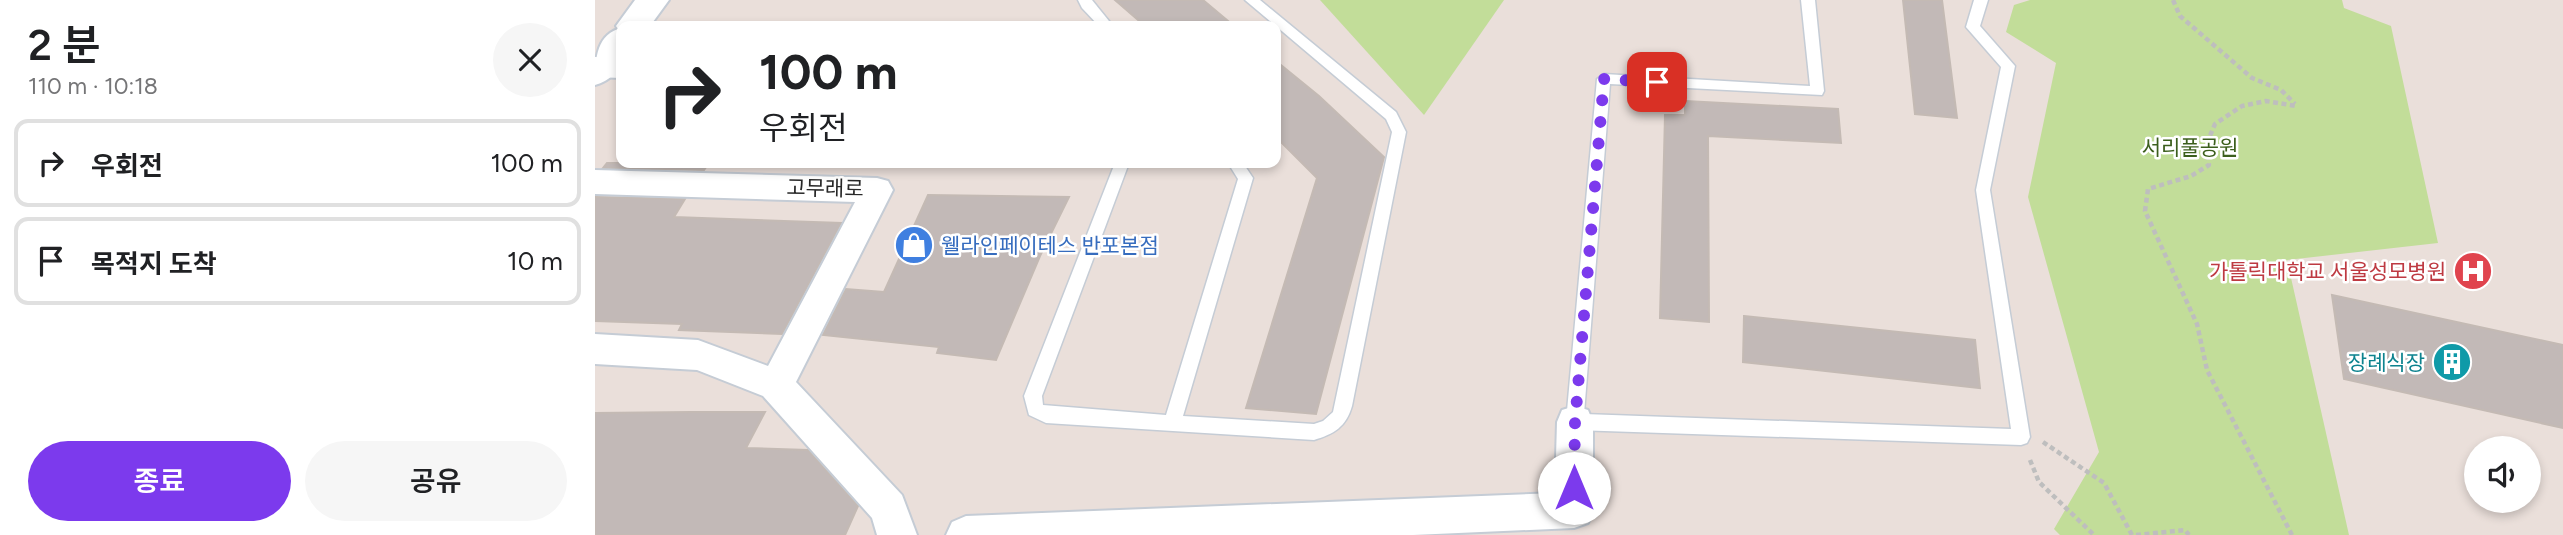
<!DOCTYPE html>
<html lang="ko">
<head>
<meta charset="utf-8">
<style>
  :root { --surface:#fff; --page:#f6f6f6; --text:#202124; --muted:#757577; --line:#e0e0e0; --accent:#7c3aed }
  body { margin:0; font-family:Figtree,"Noto Sans KR",sans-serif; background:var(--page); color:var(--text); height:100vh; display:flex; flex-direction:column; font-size:26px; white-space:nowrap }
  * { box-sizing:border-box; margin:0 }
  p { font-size:23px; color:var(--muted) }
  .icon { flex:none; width:38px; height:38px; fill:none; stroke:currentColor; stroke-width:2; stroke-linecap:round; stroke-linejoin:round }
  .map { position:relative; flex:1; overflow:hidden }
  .panel { display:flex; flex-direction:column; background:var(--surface); width:595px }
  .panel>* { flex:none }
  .guide { position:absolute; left:21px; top:21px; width:665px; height:147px; border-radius:14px; box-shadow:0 4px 10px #0003; background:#fff; color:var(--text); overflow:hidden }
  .controls { position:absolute; left:1869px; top:436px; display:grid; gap:14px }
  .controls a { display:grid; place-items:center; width:77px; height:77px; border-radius:50%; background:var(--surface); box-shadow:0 4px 10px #0003; font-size:35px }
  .pin { position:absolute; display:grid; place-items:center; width:60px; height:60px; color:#fff; margin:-30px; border-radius:14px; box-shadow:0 4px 10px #0006 }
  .me { position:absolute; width:77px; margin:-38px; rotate:0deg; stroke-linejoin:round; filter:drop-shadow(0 0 5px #0008) }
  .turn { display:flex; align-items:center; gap:24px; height:147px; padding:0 28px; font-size:32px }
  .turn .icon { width:91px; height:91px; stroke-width:2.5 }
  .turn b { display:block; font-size:49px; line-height:60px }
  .round { display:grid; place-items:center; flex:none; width:74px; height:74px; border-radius:37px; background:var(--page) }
  .head { display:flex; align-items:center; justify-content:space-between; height:119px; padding:0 28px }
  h1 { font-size:42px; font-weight:600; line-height:52px }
  .button { display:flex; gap:14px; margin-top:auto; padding:14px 28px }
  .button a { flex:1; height:80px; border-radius:42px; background:var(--accent); color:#fff; font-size:28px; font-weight:600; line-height:80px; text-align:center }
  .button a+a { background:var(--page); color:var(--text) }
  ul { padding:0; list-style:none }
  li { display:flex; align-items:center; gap:21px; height:88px; margin:0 14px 10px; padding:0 14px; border:4px solid var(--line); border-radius:14px }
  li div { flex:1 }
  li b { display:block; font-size:26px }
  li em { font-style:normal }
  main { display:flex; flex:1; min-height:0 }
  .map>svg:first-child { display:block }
</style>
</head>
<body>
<main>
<section class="panel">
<div class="head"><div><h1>2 분</h1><p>110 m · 10:18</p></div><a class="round"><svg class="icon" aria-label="close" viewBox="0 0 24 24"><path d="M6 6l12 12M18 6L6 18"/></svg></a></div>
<ul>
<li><svg class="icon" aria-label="right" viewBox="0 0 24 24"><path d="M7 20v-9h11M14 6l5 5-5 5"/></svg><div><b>우회전</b></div><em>100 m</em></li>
<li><svg class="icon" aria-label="arrive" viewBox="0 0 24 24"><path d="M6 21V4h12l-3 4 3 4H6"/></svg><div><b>목적지 도착</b></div><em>10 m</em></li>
</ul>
<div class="button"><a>종료</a><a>공유</a></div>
</section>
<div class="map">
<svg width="1968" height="535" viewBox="0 0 1968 535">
  <rect width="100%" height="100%" fill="#eadfda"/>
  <g fill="#c2dd99">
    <polygon points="725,0 909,0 829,115"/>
    <polygon points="1435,0 1747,0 1749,8 1796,26 1843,243 1692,260 1754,535 1465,535 1459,529 1504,452 1433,197 1461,63 1411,32 1419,5"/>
  </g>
  <g fill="#c2b9b7" stroke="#c4bab4" stroke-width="2">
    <polygon points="520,0 608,0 639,26 550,26"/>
    <polygon points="1308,0 1347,0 1362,118 1320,114"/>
    <polygon points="681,61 724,96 789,157 721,414 651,408 722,178 681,137"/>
    <polygon points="1090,101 1243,109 1246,143 1113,136 1114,322 1065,318 1070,115 1090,115"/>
    <polygon points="12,163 114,163 109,170 8,168"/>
    <polygon points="333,195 474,197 445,256 401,360 342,353 344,347 228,335 251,289 289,292"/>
    <polygon points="0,197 90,199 79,217 246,223 187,334 84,330 87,324 0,321"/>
    <polygon points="1737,295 1968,345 1968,428 1749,379"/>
    <polygon points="1149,316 1380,340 1385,388 1148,362"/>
    <polygon points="96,412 170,412 151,448 213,450 263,506 250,535 0,535 0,413"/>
  </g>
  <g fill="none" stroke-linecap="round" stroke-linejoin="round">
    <g stroke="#c5ccd5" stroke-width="3">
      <g id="lane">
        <polygon points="483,0 497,0 518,26 504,26 487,8"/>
        <path d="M650,0h15l136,112 10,20 -54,274c-6,21 -18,28 -38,34l-268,-17 -17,-8 -5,-19 91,-233h14l-87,233 1,9 123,10 72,-236 -10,-16h15l10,15 -70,238 131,8 9,-3 10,-9 59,-280 -6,-13z"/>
        <polygon points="1206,0 1220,0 1229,91 1227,95 1015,84 989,414 1416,429 1381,190 1406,67 1371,27 1379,0 1393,0 1385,26 1420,66 1395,190 1435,437 1432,443 1426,445 980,430 974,428 971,422 1002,79 1009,74 1215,86"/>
      </g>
    </g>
    <g stroke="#c5ccd5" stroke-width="4">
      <g id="street">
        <polygon points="0,57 26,58 26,78 0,77"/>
        <polygon points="0,170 282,178 293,181 298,190 201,382 307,495 322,535 282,535 277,518 168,396 102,370 0,364 0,334 103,340 173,366 260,202 0,194"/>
        <polygon points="980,406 993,410 998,422 998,510 993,523 979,528 818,535 351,535 357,522 371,516 960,493 962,422 967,410"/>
      </g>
    </g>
    <g stroke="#c5ccd5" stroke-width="4">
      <path id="secondary" d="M40,0h34l-19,26h-29c0,27 5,50 -26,59 0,-22 0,-48 23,-56l-2,-3z"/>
    </g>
    <g stroke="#bebebe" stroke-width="4.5" stroke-dasharray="5 3.5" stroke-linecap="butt">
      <polyline points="1578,0 1585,16 1657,78 1686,90 1700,104"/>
      <polyline points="1448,442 1509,483 1537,535"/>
      <polyline points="1435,460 1444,482 1499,535"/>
      <polyline points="1541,535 1590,530 1594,535"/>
      <polyline points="1697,535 1612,370 1602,324 1550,211 1553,189 1596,176 1614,165 1611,145 1620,124 1647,106 1671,101 1701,106"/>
    </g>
    <use href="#lane" fill="#fff" fill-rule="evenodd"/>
    <use href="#street" fill="#fff" fill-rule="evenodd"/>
    <use href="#secondary" fill="#fff" fill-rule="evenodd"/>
  </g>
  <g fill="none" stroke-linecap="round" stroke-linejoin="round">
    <polyline stroke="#7c3aed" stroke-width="12" stroke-dasharray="0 21.6" points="979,488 980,422 1009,79 1062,82"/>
  </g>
  <defs>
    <g id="shop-disc" transform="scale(2.0125)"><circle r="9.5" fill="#3f7fe0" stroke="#fff"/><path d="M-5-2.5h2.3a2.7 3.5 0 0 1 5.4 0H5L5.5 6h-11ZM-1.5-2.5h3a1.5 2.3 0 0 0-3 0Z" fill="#fff"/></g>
    <g id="hospital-disc" transform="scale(2.0125)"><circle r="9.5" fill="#e0444e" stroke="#fff"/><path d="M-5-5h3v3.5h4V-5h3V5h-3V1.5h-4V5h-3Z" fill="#fff"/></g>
    <g id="building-disc" transform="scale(2.0125)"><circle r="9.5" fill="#0f9aa8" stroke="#fff"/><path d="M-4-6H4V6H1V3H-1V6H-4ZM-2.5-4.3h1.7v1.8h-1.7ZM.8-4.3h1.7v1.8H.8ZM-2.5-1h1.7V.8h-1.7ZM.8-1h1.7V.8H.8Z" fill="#fff"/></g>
  </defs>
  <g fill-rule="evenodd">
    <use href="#shop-disc" x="319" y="245"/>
    <use href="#hospital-disc" x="1878" y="271"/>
    <use href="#building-disc" x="1857" y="362"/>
  </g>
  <g text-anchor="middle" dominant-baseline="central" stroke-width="5" stroke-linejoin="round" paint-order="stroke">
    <g font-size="21" fill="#3c5f1d" stroke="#fff">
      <text x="1595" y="147">서리풀공원</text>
    </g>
    <g font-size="21" fill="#282828" stroke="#fff">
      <text transform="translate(230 188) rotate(1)">고무래로</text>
    </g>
    <g font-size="21" fill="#366cbe" stroke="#fff" text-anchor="start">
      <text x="346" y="245">웰라인페이테스 반포본점</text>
    </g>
    <g font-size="21" fill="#be3a42" stroke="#fff" text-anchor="end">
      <text x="1851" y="271">가톨릭대학교 서울성모병원</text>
    </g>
    <g font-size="21" fill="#0d838f" stroke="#fff" text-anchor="end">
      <text x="1830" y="362">장례식장</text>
    </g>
  </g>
</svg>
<div class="controls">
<a><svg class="icon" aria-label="sound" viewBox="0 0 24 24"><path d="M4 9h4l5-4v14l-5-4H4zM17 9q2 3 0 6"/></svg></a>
</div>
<div class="pin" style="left:1062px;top:82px;background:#d93025"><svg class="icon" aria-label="arrive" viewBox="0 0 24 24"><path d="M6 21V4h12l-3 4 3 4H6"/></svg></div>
<svg class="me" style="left:979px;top:488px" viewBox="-20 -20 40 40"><circle r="19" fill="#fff"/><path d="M0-13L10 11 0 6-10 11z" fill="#7c3aed"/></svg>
<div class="guide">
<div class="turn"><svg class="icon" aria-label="right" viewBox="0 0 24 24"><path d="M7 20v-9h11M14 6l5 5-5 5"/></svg><div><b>100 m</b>우회전</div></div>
</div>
</div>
</main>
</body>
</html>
